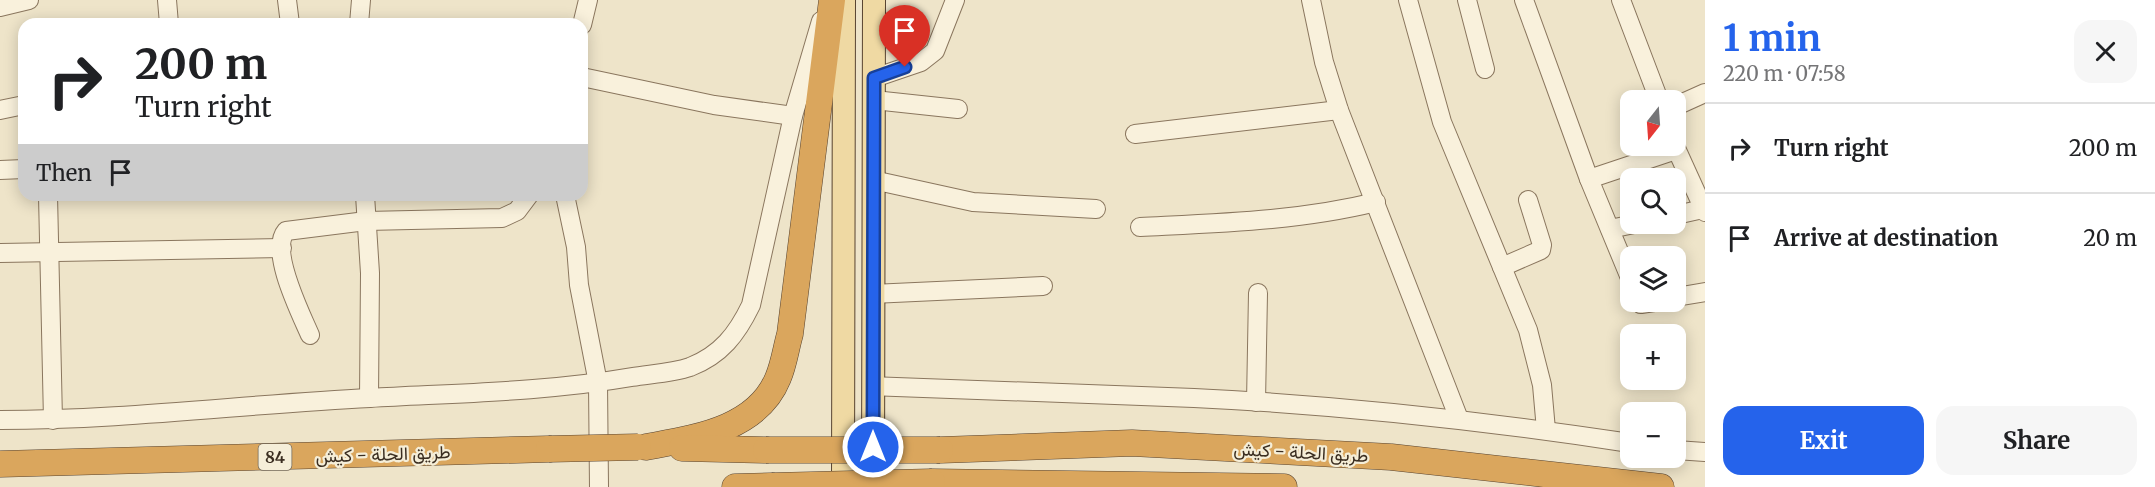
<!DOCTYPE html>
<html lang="en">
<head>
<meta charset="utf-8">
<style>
  :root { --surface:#fff; --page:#f6f6f6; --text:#202124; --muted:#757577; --line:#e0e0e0; --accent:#2563eb }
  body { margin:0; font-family:Merriweather,Vazirmatn,serif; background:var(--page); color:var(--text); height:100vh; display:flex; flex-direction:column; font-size:22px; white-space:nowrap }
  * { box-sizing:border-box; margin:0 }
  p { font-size:20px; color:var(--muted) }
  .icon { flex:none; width:33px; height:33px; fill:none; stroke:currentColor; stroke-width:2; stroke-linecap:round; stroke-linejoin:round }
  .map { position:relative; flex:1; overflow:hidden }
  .panel { display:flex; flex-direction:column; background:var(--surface); width:450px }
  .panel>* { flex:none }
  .banner { position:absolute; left:18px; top:18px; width:570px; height:183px; border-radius:18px; box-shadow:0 3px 15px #0003; background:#fff; color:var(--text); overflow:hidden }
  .needle { width:39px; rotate:197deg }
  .tools { position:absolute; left:1620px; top:90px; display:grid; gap:12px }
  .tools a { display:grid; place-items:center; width:66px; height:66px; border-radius:12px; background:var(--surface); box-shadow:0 3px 15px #0003; font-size:30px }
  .pin { position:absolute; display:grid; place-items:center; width:51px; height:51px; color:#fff; margin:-62px -26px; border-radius:50% 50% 50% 0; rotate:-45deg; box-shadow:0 0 6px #0007 }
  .pin .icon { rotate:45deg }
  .me { position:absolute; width:66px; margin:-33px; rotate:0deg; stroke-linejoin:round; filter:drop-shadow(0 0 4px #0008) }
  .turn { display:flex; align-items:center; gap:21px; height:126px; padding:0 18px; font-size:27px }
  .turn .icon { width:78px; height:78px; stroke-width:2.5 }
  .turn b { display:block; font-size:42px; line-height:51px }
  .then { display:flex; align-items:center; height:57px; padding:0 18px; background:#0003; gap:12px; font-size:22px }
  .round { display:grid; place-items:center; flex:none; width:63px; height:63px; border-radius:18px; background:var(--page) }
  .headline { display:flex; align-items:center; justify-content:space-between; height:102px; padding:0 18px }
  h1 { font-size:36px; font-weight:700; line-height:45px; color:var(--accent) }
  .action { display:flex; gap:12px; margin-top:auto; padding:12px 18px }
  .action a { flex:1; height:69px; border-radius:18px; background:var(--accent); color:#fff; font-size:24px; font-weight:700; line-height:69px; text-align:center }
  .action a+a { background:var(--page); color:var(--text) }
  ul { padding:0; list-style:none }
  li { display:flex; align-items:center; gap:18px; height:90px; padding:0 18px; border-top:2px solid var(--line) }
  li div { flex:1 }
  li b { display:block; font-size:22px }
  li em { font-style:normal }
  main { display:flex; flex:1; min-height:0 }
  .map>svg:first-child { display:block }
</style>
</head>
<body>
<main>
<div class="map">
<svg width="1705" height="487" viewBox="0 0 1705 487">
  <rect width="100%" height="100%" fill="#eee4c9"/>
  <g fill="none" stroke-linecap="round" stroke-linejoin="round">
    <g stroke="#8a765e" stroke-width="20">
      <g id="minor">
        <polyline points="167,0 169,24"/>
        <polyline points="287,0 290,24"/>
        <polyline points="1311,0 1324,62 1339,110 1459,419"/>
        <polyline points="1408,0 1442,122 1528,330 1542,385 1546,430"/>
        <polyline points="1467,0 1485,69"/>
        <polyline points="1524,0 1589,179 1630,278"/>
        <polyline points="1621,0 1659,100"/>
        <polyline points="0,7 29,0"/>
        <polyline points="359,24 361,0"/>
        <polyline points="582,25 588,0"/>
        <polyline points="582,77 714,105 793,116"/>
        <polyline points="874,78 921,62 935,51 955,0"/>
        <polyline points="874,100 958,109"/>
        <polyline points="1676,106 1705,93"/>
        <polyline points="0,110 24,105"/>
        <polyline points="1135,134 1339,110"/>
        <polyline points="1675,146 1705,212"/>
        <polyline points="0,170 24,169"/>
        <polyline points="1589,179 1676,150"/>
        <polyline points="873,180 973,202 1096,209"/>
        <polyline points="48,195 53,420"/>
        <polyline points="365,195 370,273 369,398"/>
        <polyline points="565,195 576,247 579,285 598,383 599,487"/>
        <polyline points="1676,215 1703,209"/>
        <path d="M1140,227c79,-4 159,-6 236,-25"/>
        <polyline points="1610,229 1634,224"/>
        <polyline points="0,253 282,248"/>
        <polyline points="1502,267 1541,250 1542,245 1528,200"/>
        <polyline points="872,294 1043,286"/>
        <polyline points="1676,297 1705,292"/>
        <polyline points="1640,302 1641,304 1654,302"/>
        <path d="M310,335c-9,-21 -41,-84 -24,-104l80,-10 136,-3 15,-7 12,-16"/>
        <path d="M872,386c107,4 214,7 322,12 146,7 292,23 436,45"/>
        <polyline points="1256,402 1258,293"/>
        <path d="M0,420c124,0 247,-16 370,-22 88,-5 175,-6 262,-21 18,-3 40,-4 58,-10 31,-12 47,-33 61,-62l42,-189 28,-95"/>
        <polyline points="1676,450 1705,452"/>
      </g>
    </g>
    <g stroke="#584431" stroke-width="24">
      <g id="major">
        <polyline points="843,487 844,0"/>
        <polyline points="873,487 874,0"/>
      </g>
    </g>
    <g stroke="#584431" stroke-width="27">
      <g id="highway">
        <path d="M646,447c48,-9 111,-17 132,-69 6,-14 8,-30 12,-44l42,-334"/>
        <polyline points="682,448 766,450"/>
        <polyline points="940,450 1132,443 1391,457 1661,487"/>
        <polyline points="0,464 549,449"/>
        <polyline points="932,482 1284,487"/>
        <polyline points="735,487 772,486"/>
      </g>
    </g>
    <use href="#minor" stroke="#f9f1dc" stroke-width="18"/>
    <use href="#major" stroke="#efd9a3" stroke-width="22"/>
    <use href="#highway" stroke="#daa65d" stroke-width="26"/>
    <g stroke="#584431" stroke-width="27" stroke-linecap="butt">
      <g id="highway-bridge">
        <polyline points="549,449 638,447"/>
        <polyline points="766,450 940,450"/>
        <polyline points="772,486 932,482"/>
      </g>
    </g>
    <use href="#highway-bridge" stroke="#daa65d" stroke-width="26"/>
  </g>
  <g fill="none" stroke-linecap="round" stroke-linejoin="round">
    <g stroke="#184099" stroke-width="15">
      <polyline id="route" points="873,447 874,78 905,67"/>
    </g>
    <use href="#route" stroke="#2563eb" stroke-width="10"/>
  </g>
  <g text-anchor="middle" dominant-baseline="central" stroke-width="4.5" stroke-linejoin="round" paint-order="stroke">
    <rect fill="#f5eed8" stroke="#736858" stroke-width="1.5" x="258.5" y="444" width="33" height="26" rx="4.5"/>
    <g font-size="16" font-weight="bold" fill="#3b2e21">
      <text x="275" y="457">84</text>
    </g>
    <g font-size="18" fill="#3b2e21" stroke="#f5eed8">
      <text transform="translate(1301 452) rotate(3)">طريق الحلة - كيش</text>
      <text transform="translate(383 454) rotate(-2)">طريق الحلة - كيش</text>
    </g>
  </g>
</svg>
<div class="tools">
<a><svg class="needle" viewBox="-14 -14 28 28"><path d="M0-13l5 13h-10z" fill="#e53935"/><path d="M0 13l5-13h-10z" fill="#757577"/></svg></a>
<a><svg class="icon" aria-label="search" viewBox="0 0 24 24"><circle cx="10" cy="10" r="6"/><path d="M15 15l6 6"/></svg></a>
<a><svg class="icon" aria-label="layers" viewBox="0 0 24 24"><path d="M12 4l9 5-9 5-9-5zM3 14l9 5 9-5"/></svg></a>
<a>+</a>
<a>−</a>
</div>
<div class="pin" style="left:905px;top:67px;background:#d93025"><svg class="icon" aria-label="arrive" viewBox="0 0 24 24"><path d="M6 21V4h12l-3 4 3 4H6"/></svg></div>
<svg class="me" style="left:873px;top:447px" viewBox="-20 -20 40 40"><circle r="17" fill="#2563eb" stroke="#fff" stroke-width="3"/><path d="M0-11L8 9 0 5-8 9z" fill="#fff"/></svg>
<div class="banner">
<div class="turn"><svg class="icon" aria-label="right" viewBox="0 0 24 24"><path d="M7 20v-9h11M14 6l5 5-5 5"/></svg><div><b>200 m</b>Turn right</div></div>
<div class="then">Then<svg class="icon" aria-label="arrive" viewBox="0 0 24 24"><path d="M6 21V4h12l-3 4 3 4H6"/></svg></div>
</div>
</div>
<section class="panel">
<div class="headline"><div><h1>1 min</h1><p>220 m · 07:58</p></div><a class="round"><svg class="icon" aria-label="close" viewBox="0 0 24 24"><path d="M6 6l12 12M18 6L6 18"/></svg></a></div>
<ul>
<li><svg class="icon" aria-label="right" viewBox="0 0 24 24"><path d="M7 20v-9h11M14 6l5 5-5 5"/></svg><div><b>Turn right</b></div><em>200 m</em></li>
<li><svg class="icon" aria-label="arrive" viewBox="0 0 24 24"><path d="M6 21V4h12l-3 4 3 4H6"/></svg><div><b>Arrive at destination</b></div><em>20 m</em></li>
</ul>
<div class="action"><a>Exit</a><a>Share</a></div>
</section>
</main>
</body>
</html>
